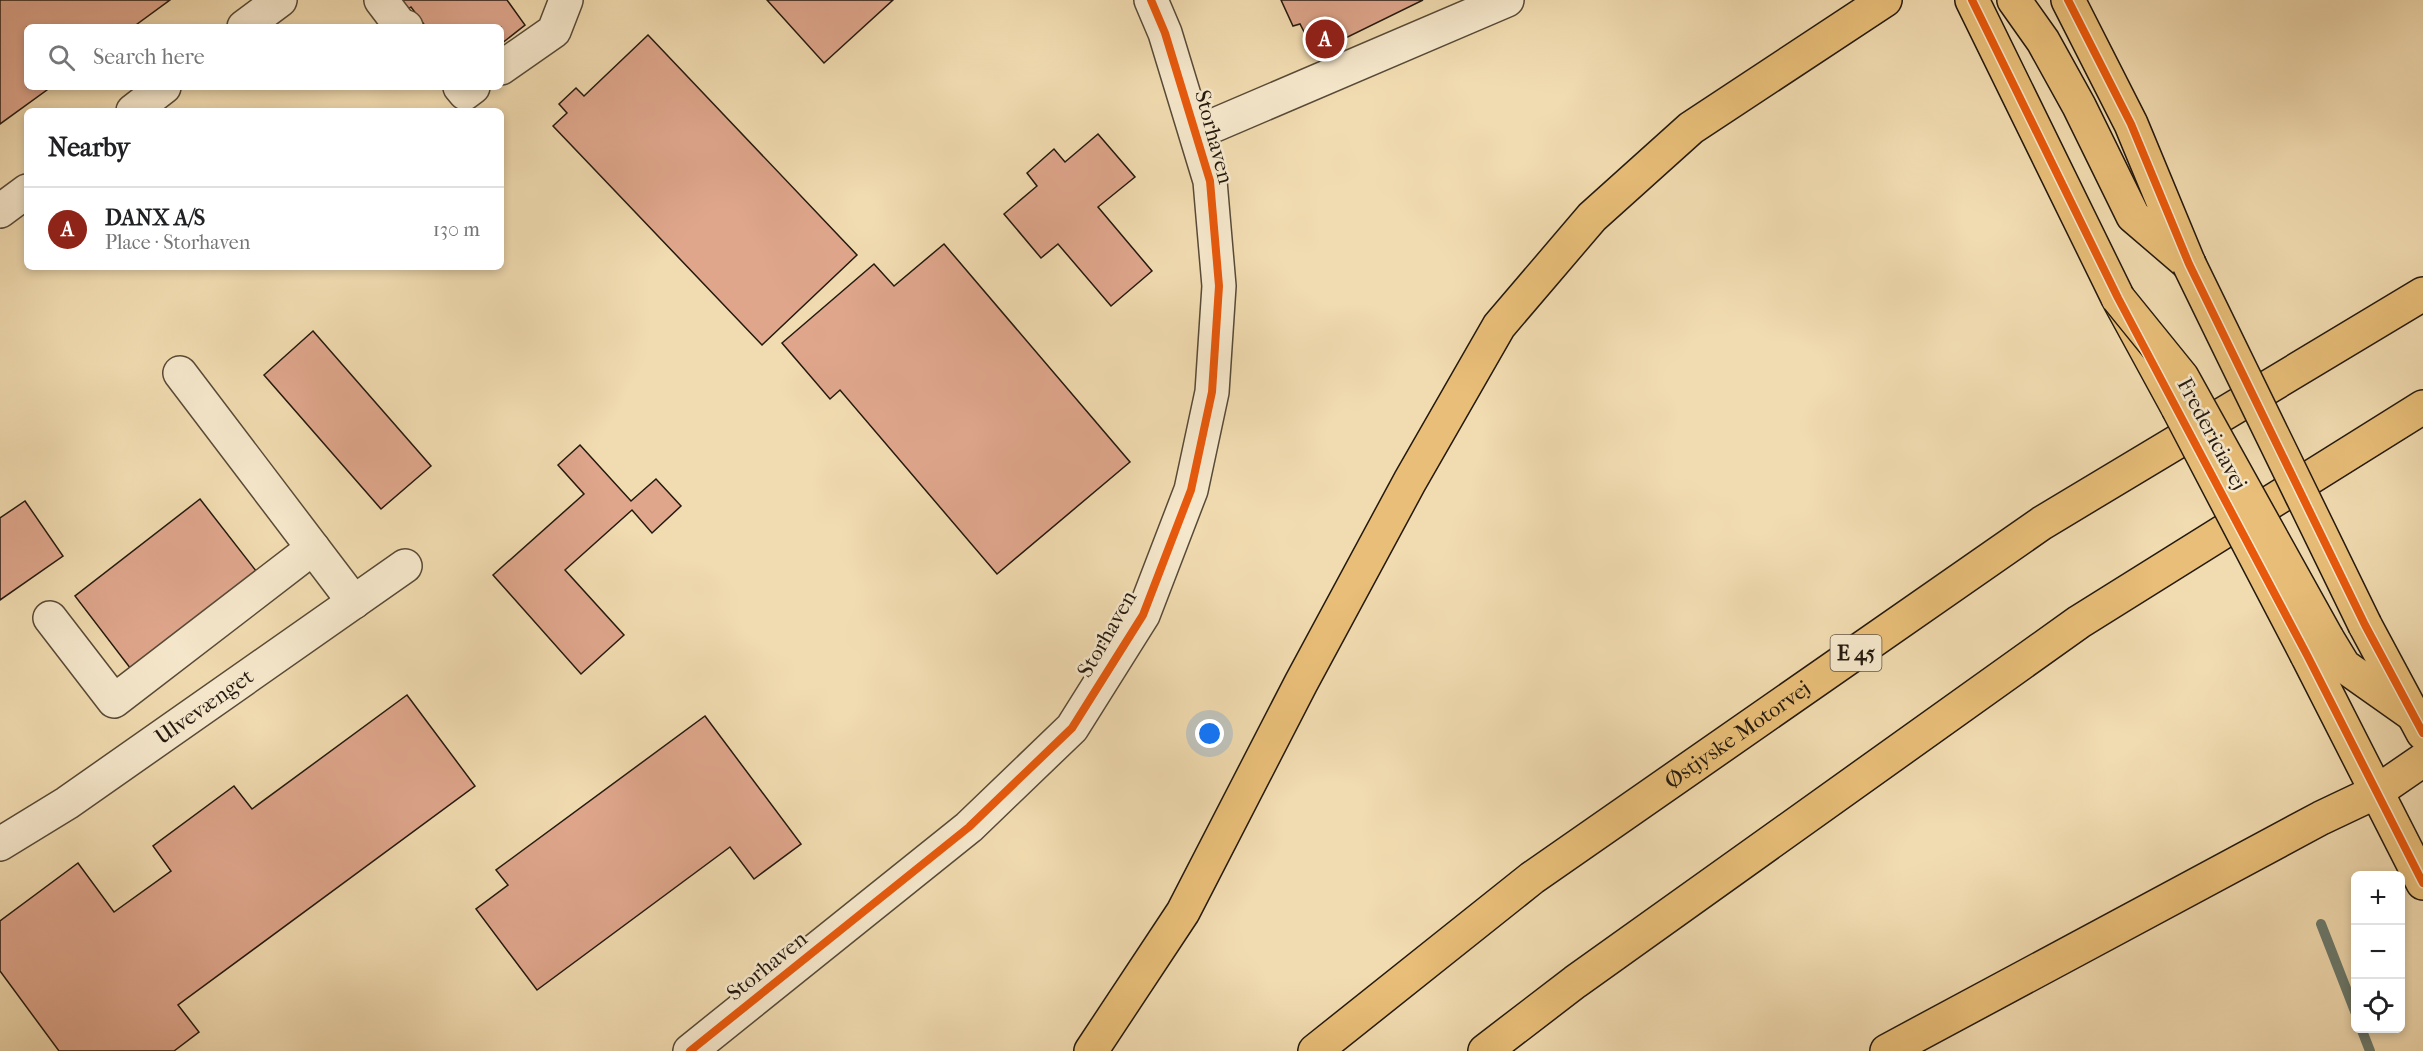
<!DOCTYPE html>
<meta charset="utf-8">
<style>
body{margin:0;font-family:"IM FELL French Canon",serif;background:#f2f2f2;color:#202124}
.controls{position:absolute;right:18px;bottom:18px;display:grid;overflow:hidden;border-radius:9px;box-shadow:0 3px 9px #0003}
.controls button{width:54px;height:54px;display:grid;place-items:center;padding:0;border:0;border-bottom:2px solid #e0e0e0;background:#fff;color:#202124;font:30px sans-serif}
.you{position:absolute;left:1210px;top:734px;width:21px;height:21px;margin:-15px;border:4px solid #fff;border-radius:50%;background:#1a73e8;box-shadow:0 0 0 9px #1a73e833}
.badge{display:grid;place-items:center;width:39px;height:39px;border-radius:50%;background:#8f2418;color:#fff;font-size:20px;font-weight:700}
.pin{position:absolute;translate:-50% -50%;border:3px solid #fff;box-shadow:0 2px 6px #0006}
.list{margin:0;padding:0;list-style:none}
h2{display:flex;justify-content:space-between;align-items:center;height:78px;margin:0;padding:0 24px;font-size:26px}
h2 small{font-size:20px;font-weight:400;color:#757577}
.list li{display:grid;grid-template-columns:39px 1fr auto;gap:18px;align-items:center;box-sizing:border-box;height:84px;padding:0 24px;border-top:2px solid #e0e0e0}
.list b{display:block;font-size:22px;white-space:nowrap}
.list p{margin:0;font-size:20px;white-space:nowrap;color:#757577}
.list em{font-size:20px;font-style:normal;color:#757577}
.icon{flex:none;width:33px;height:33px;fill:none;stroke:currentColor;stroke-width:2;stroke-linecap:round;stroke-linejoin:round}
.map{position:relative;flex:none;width:2423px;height:1051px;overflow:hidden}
.search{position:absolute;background:#fff;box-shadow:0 3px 9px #0003;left:24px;top:24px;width:480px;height:66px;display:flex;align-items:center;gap:15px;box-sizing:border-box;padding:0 21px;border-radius:9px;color:#757577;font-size:22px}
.panel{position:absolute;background:#fff;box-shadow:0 3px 9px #0003;left:24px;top:108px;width:480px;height:162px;border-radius:9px}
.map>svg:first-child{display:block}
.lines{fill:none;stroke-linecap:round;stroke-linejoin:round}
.stream{stroke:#6b7a6d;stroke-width:10}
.building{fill:#dfa68c;stroke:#24190f;stroke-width:1.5}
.minor-casing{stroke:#574a37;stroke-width:36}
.major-casing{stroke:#24190f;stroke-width:36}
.highway-casing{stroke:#24190f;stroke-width:36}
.minor{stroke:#f6e8cc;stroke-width:33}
.major{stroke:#e8be78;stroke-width:33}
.highway{stroke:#e8be78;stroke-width:33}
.major-bridge-casing{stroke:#24190f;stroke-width:36;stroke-linecap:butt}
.highway-bridge-casing{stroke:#24190f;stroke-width:36;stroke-linecap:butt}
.major-bridge{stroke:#e8be78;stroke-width:33}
.highway-bridge{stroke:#e8be78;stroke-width:33}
.cycleway-casing{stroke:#f6e8cc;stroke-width:11}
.cycleway{stroke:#e8590c;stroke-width:8}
.labels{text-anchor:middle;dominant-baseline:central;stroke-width:5;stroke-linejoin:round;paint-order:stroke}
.shield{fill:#f6e8cc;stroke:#635748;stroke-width:1.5}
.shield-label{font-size:21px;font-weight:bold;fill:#24190f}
.street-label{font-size:22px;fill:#24190f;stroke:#f6e8cc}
</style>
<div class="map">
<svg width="2423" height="1051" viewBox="0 0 2423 1051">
<rect width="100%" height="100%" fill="#f1dbb0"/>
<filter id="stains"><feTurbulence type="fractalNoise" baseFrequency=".00333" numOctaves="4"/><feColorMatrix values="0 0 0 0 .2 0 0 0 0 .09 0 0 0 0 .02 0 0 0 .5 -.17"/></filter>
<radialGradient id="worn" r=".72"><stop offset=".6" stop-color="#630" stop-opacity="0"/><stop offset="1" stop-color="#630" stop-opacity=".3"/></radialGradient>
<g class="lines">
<!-- stream -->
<path class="stream" d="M 2321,924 L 2356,1014
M 2361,1028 L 2370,1051"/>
</g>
<!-- building -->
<path class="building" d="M 0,0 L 170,0 L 133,27 L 27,27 L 27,87 L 51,87 L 0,124 Z
M 387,0 L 507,0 L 525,25 L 501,44 L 501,27 L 426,27 L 411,7 L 398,16 Z
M 767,0 L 893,0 L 824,63 Z
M 1281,0 L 1423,0 L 1315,53 L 1300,24 L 1293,26 Z
M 648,35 L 857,255 L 762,345 L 553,126 L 567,113 L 559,104 L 576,88 L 584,96 Z
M 1098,134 L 1135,177 L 1098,207 L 1152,271 L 1111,306 L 1058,244 L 1041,258 L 1004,214 L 1037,186 L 1027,173 L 1054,149 L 1065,162 Z
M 944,244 L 1130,462 L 997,574 L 840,390 L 830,399 L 782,343 L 874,264 L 894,286 Z
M 313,331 L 431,466 L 381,509 L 264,375 Z
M 580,445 L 631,501 L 656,479 L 681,506 L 652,533 L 632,510 L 565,570 L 624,635 L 581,674 L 493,575 L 584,494 L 558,465 Z
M 200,499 L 260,576 L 134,673 L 75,596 Z
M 25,501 L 63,556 L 0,600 L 0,518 Z
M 407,695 L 475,786 L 178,1005 L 199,1032 L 174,1051 L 59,1051 L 0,971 L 0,921 L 78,863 L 114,912 L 171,871 L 153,846 L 234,786 L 252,809 Z
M 705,716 L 801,844 L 754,879 L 730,847 L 537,990 L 476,909 L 508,885 L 496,870 Z"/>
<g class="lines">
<defs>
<g id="minor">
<path d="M 381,0 L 400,25 L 406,27"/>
<path d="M 244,27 L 280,0"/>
<path d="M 501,68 L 554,31 L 566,0"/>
<path d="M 460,87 L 465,93 L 473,87"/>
<path d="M 133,111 L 164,87"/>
<path d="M 1196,133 L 1507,0"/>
<path d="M 0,211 L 27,191"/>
<path d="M 180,373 L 354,602"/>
<path d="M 50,618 L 114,701 L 313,548"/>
<path id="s1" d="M 0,844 L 67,803 L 405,566"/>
<path d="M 690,1051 L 969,827 L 1072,728 L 1143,615 L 1191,490 L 1212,392 L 1219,286 L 1210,181 L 1165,33 L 1151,0"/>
</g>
<path id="major" d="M 1972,0 L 2118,298 L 2178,408
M 2068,0 L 2131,124 L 2189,264
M 2365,625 L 2423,733
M 2307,655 L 2423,883
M 2378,791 L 2423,760"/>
<g id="highway">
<path d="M 2014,0 L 2043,41 L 2079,106 L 2133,216 L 2189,264"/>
<path d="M 2327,638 L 2344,666 L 2412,714 L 2423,716"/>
<path d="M 1091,1051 L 1183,912 L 1301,683 L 1410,481 L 1499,326 L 1592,217 L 1691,128 L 1885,0"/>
<path id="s2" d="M 1315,1051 L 1532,878 L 2042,523 L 2423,294"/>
<path d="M 1485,1051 L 1575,982 L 2079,622 L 2423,407"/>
<path d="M 1887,1051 L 2321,818 L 2378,791"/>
</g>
</defs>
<!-- minor casing -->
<use href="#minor" class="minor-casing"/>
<!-- major casing -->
<use href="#major" class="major-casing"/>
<!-- highway casing -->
<use href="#highway" class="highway-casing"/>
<!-- minor -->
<use href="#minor" class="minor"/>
<!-- major -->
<use href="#major" class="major"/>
<!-- highway -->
<use href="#highway" class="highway"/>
<defs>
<path id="major-bridge" d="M 2189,264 L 2365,625
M 2178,408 L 2307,655"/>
<path id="highway-bridge" d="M 2118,298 L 2182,377 L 2327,638"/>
</defs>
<!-- major-bridge casing -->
<use href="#major-bridge" class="major-bridge-casing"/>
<!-- highway-bridge casing -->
<use href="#highway-bridge" class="highway-bridge-casing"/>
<!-- major-bridge -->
<use href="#major-bridge" class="major-bridge"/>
<!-- highway-bridge -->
<use href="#highway-bridge" class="highway-bridge"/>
<defs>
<path id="cycleway" d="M 1972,0 L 2118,298 L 2307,655 L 2423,883
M 2068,0 L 2131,124 L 2189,264 L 2365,625 L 2423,733
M 690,1051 L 969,827 L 1072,728 L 1143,615 L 1191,490 L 1212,392 L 1219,286 L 1210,181 L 1165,33 L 1151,0"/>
</defs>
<!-- cycleway casing -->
<use href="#cycleway" class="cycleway-casing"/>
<!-- cycleway -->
<use href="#cycleway" class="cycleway"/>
</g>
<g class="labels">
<!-- shield labels -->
<rect class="shield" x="1830.5" y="635" width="51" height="36" rx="4.5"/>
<g class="shield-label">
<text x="1856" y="653">E 45</text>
</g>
<!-- street labels -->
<g class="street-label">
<text transform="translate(1214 137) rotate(75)">Storhaven</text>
<text transform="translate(2212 434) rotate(62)">Fredericiavej</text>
<text transform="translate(1107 634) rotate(-60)">Storhaven</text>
<text stroke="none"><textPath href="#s1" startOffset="246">Ulvevænget</textPath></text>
<text stroke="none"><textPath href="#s2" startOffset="528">Østjyske Motorvej</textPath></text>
<text transform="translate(767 966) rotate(-39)">Storhaven</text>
</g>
</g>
<rect width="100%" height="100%" filter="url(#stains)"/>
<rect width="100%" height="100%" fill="url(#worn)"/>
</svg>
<div class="controls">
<button>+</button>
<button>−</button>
<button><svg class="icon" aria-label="locate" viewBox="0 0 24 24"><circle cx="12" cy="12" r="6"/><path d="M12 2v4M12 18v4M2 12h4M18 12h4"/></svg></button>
</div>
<div class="you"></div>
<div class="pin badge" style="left:1325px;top:39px">A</div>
<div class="search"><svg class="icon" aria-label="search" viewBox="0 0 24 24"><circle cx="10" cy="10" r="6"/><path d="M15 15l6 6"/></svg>Search here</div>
<section class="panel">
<h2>Nearby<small></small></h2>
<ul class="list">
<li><span class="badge">A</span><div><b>DANX A/S</b><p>Place · Storhaven</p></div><em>130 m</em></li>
</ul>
</section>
</div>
